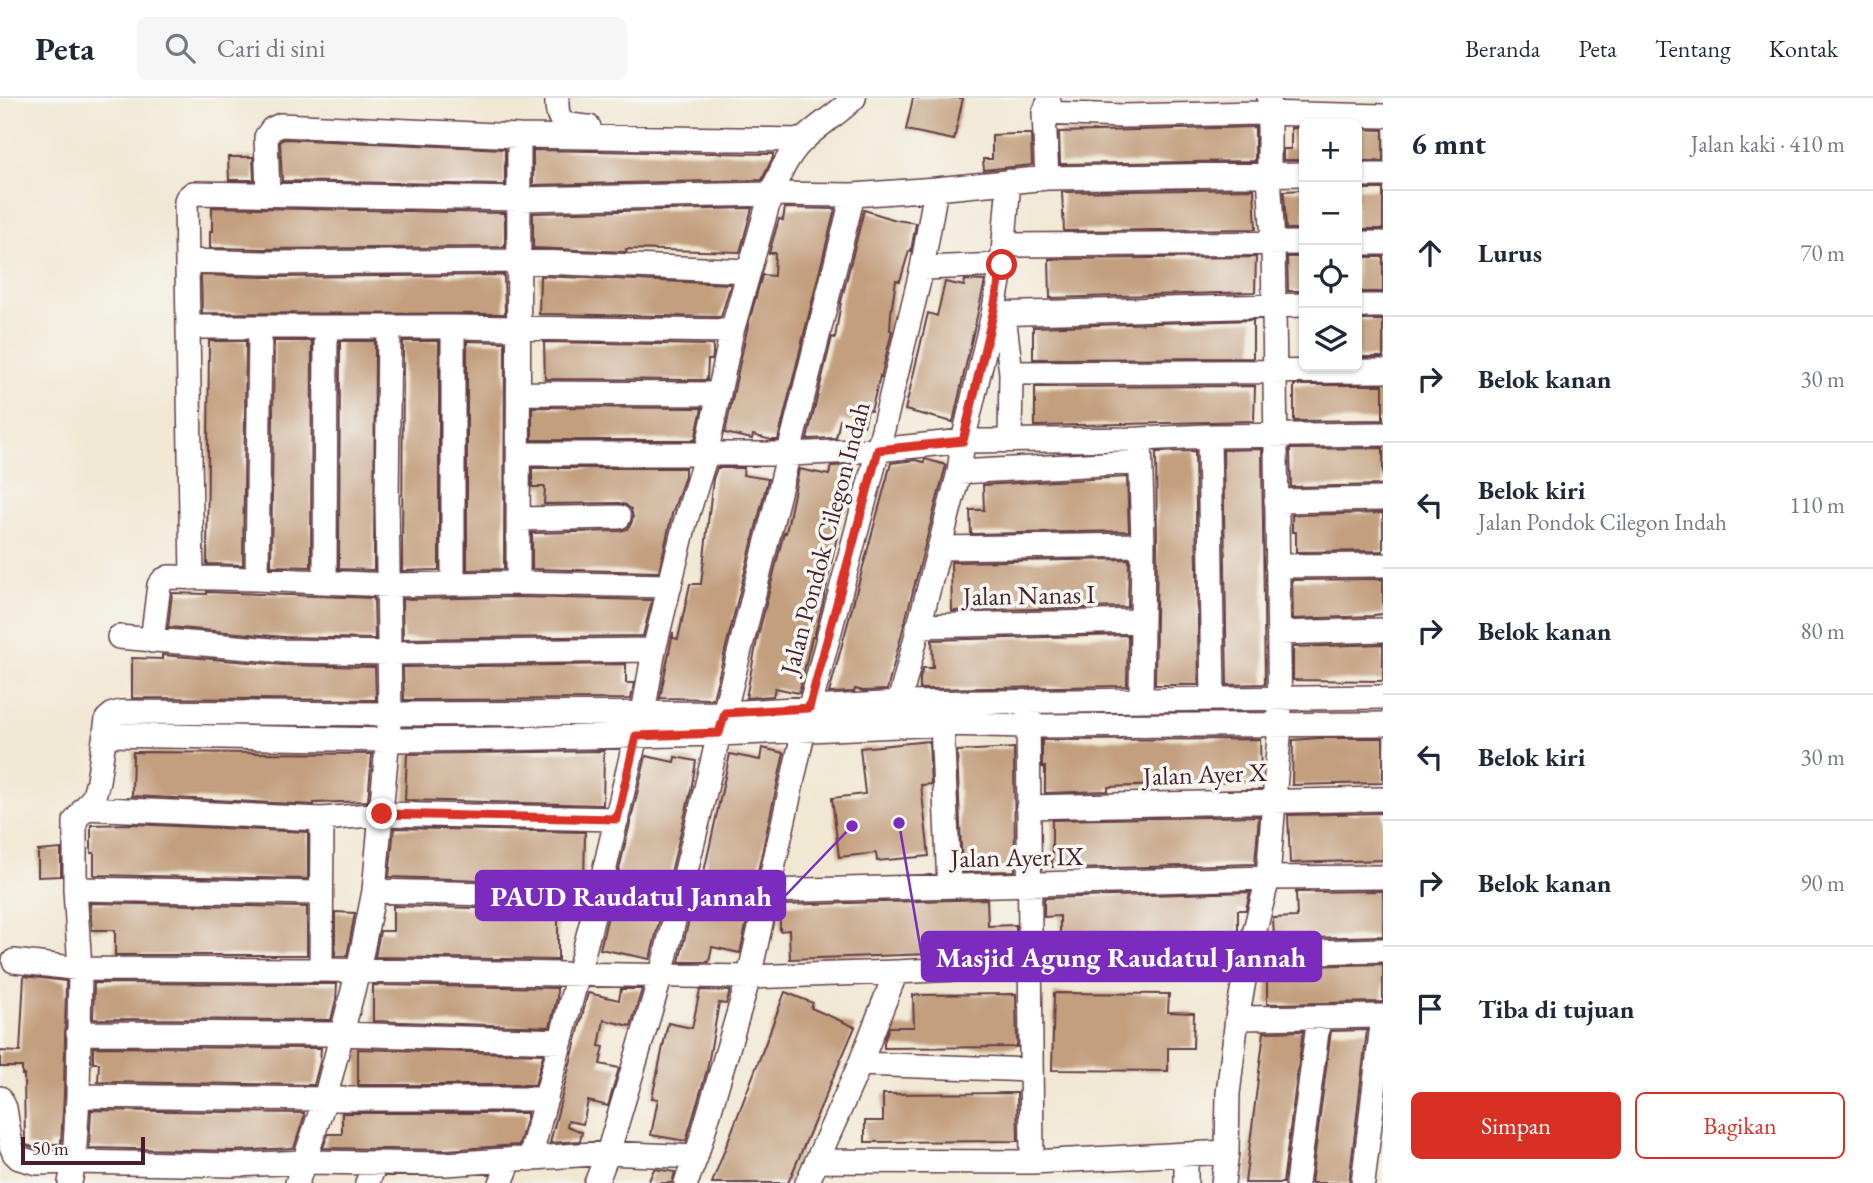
<!DOCTYPE html>
<html lang="id">
<meta charset="utf-8">
<style>
body{margin:0;font-family:"EB Garamond",serif;background:#f6f6f7;color:#1f2937}
.controls{position:absolute;right:21px;top:21px;display:grid;overflow:hidden;border-radius:10px;box-shadow:0 2px 5px #0004}
.controls button{width:63px;height:63px;display:grid;place-items:center;padding:0;border:0;border-bottom:2px solid #e0e1e3;background:#fff;color:#1f2937;font:35px sans-serif}
.scale{position:absolute;left:21px;bottom:18px;width:124px;box-sizing:border-box;padding-left:7px;border:4px solid #4a1f2b;border-top:0;font-size:19px;line-height:24px;white-space:nowrap;color:#4a1f2b;-webkit-text-stroke:5px #f6f6f2;paint-order:stroke}
.stop{position:absolute;width:21px;height:21px;margin:-16px;border:5px solid #d93025;border-radius:50%;background:#fff}
.stop.end{background:#d93025;border-color:#fff;box-shadow:0 2px 7px #0008}
.list{margin:0;padding:0;list-style:none}
h2{display:flex;justify-content:space-between;align-items:center;height:91px;margin:0;padding:0 28px;font-size:30px}
h2 small{font-size:23px;font-weight:400;color:#747a83}
.list li{display:grid;grid-template-columns:46px 1fr auto;gap:21px;align-items:center;box-sizing:border-box;height:126px;padding:0 28px;border-top:2px solid #e0e1e3}
.list b{display:block;font-size:26px;white-space:nowrap}
.list p{margin:0;font-size:23px;white-space:nowrap;color:#747a83}
.list em{font-size:23px;font-style:normal;color:#747a83}
.actions{display:flex;gap:14px;padding:21px 28px}
.actions a{flex:1;padding:16px 0;border:2px solid #d93025;border-radius:10px;text-align:center;font-size:24px;color:#d93025}
.actions .main{background:#d93025;color:#fff}
.icon{flex:none;width:38px;height:38px;fill:none;stroke:currentColor;stroke-width:2;stroke-linecap:round;stroke-linejoin:round}
.map{position:relative;flex:none;width:1383px;height:1085px;overflow:hidden}
header{display:flex;align-items:center;gap:42px;box-sizing:border-box;height:98px;padding:0 35px;background:#fff;border-bottom:2px solid #e0e1e3}
header strong{font-size:33px}
nav{display:flex;gap:38px;margin-inline-start:auto;font-size:24px}
.search{width:490px;height:63px;background:#f6f6f7;display:flex;align-items:center;gap:18px;box-sizing:border-box;padding:0 24px;border-radius:10px;color:#747a83;font-size:26px}
main{display:flex}
aside{flex:1;background:#fff}
.map>svg:first-child{display:block}
.building{fill:#c39f7e}
.lines{fill:none;stroke-linecap:round;stroke-linejoin:round}
.minor-casing{stroke:#633d44;stroke-width:26}
.minor{stroke:#fff;stroke-width:23}
.route{stroke:#d93025;stroke-width:9}
.labels{text-anchor:middle;dominant-baseline:central;stroke-width:7;stroke-linejoin:round;paint-order:stroke}
.street-label{font-size:26px;fill:#4a1f2b;stroke:#f6f6f2}
.leader{fill:none;stroke:#7b2cbf;stroke-width:2.5}
.callout-dot{fill:#7b2cbf;stroke:#f6f6f2;stroke-width:2.5}
.callout{fill:#7b2cbf;stroke:#7b2cbf;stroke-width:2.5}
.callout-label{font-size:28px;text-anchor:middle;font-weight:bold;fill:#fff}
</style>
<header>
<strong>Peta</strong>
<div class="search"><svg class="icon" aria-label="search" viewBox="0 0 24 24"><circle cx="10" cy="10" r="6"/><path d="M15 15l6 6"/></svg>Cari di sini</div>
<nav><a>Beranda</a><a>Peta</a><a>Tentang</a><a>Kontak</a></nav>
</header>
<main>
<div class="map">
<svg width="1383" height="1085" viewBox="0 0 1383 1085">
<rect width="100%" height="100%" fill="#f6f6f2"/>
<filter id="ink" filterUnits="userSpaceOnUse"><feTurbulence type="fractalNoise" baseFrequency=".0143" numOctaves="2"/><feDisplacementMap in="SourceGraphic" scale="14" xChannelSelector="R" yChannelSelector="G"/><feConvolveMatrix kernelMatrix="1 2 1 2 8 2 1 2 1" color-interpolation-filters="sRGB"/></filter>
<filter id="wash" filterUnits="userSpaceOnUse"><feTurbulence type="fractalNoise" baseFrequency=".00686" numOctaves="4" result="noise"/><feDisplacementMap in="SourceGraphic" scale="28" xChannelSelector="R" yChannelSelector="G"/><feGaussianBlur stdDeviation="1.57" result="paint"/><feColorMatrix in="noise" values="0 0 0 0 0 0 0 0 0 0 0 0 0 0 0 0 0 1.4 0 .05"/><feComposite in="paint" operator="in"/></filter>
<g filter="url(#wash)">
<rect width="100%" height="100%" fill="#f1e8d3"/>
<g id="blocks">
<!-- building -->
<path class="building" d="M 913,0 L 963,0 L 954,42 L 906,32 Z
M 1255,29 L 1255,63 L 1060,66 L 1059,34 Z
M 1291,30 L 1304,30 L 1304,62 L 1283,62 L 1283,51 L 1291,51 Z
M 1357,31 L 1383,32 L 1383,63 L 1357,63 Z
M 1016,36 L 1031,36 L 1032,67 L 984,72 L 983,61 L 992,61 L 992,37 Z
M 284,41 L 505,51 L 505,87 L 282,83 L 280,43 Z
M 533,52 L 773,56 L 773,59 L 762,82 L 533,87 Z
M 228,59 L 253,59 L 254,82 L 229,82 Z
M 1254,91 L 1256,131 L 1064,133 L 1062,94 Z
M 1357,91 L 1383,91 L 1383,131 L 1357,131 Z
M 1304,92 L 1304,131 L 1286,131 L 1284,93 Z
M 212,109 L 505,115 L 505,149 L 265,151 L 210,150 L 210,133 L 212,133 Z
M 752,110 L 740,154 L 626,151 L 626,154 L 533,150 L 533,115 Z
M 785,110 L 835,111 L 778,342 L 771,342 L 753,337 L 752,341 L 725,335 L 748,227 L 762,177 L 774,178 L 775,155 L 769,155 L 779,121 L 783,122 Z
M 864,112 L 896,122 L 916,125 L 911,153 L 909,153 L 900,183 L 896,182 L 891,215 L 890,232 L 892,233 L 881,279 L 880,278 L 871,313 L 868,312 L 864,328 L 840,322 L 836,340 L 807,341 L 832,239 L 835,240 L 841,204 Z
M 1256,159 L 1255,194 L 1050,200 L 1049,161 Z
M 1287,159 L 1304,159 L 1304,193 L 1288,193 Z
M 1357,159 L 1383,159 L 1383,194 L 1357,194 Z
M 201,177 L 265,179 L 504,177 L 505,216 L 202,215 Z
M 540,178 L 731,186 L 721,219 L 539,216 Z
M 965,182 L 985,183 L 953,324 L 905,312 L 928,215 L 937,218 L 945,184 L 964,188 Z
M 1253,222 L 1253,260 L 1033,261 L 1033,229 Z
M 1357,222 L 1383,222 L 1383,259 L 1357,259 Z
M 209,243 L 246,243 L 243,467 L 207,466 Z
M 274,243 L 312,243 L 311,469 L 271,468 Z
M 340,243 L 375,243 L 374,472 L 339,471 Z
M 403,243 L 439,243 L 439,472 L 402,473 Z
M 467,243 L 505,244 L 504,471 L 467,472 Z
M 544,244 L 713,247 L 713,257 L 712,262 L 708,262 L 707,282 L 545,281 Z
M 1294,287 L 1383,287 L 1383,322 L 1294,323 Z
M 1255,288 L 1254,323 L 1035,328 L 1035,289 Z
M 532,309 L 702,310 L 695,342 L 532,342 Z
M 1383,350 L 1383,387 L 1291,389 L 1290,351 Z
M 1262,351 L 1265,586 L 1227,587 L 1223,352 Z
M 1195,353 L 1199,587 L 1155,587 L 1157,447 L 1156,354 Z
M 925,361 L 946,367 L 945,371 L 887,592 L 863,593 L 855,591 L 854,594 L 829,595 L 891,365 L 915,362 L 924,364 Z
M 855,367 L 845,414 L 843,413 L 836,443 L 823,504 L 814,539 L 812,539 L 799,595 L 775,590 L 773,598 L 746,600 L 757,542 L 784,434 L 786,435 L 799,371 L 829,377 L 831,368 Z
M 532,370 L 685,370 L 685,378 L 672,416 L 659,474 L 532,471 L 532,435 L 619,433 L 627,431 L 631,426 L 633,419 L 631,411 L 626,407 L 619,405 L 544,406 L 545,389 L 532,389 Z
M 717,370 L 744,370 L 743,377 L 768,381 L 713,601 L 660,600 L 673,534 L 673,540 L 678,541 L 690,486 L 701,486 L 713,381 Z
M 1127,379 L 1129,433 L 971,436 L 970,412 L 984,412 L 983,387 Z
M 1383,415 L 1383,453 L 1296,454 L 1296,434 L 1292,434 L 1292,417 Z
M 1129,461 L 1128,509 L 952,513 L 951,464 Z
M 1383,481 L 1383,516 L 1374,517 L 1373,518 L 1293,521 L 1292,482 Z
M 207,494 L 374,500 L 375,541 L 285,539 L 168,529 L 172,495 L 207,496 Z
M 518,499 L 652,502 L 643,538 L 403,541 L 402,501 Z
M 1128,537 L 1127,588 L 920,591 L 920,580 L 923,570 L 933,570 L 932,542 Z
M 1383,546 L 1383,583 L 1293,582 L 1293,549 Z
M 162,557 L 284,567 L 375,569 L 376,602 L 132,600 L 132,560 L 162,561 Z
M 626,566 L 626,585 L 634,585 L 631,601 L 404,602 L 403,569 Z
M 1319,640 L 1383,640 L 1383,685 L 1292,687 L 1293,642 Z
M 1260,641 L 1261,683 L 1108,689 L 1108,693 L 1045,695 L 1045,669 L 1042,669 L 1042,642 Z
M 929,643 L 931,686 L 921,687 L 929,758 L 877,763 L 876,755 L 839,759 L 832,700 L 865,696 L 860,650 Z
M 762,650 L 784,655 L 740,855 L 712,849 L 709,864 L 679,864 L 692,809 L 696,810 L 730,656 L 760,662 Z
M 1014,650 L 1015,773 L 962,774 L 957,653 Z
M 604,653 L 603,707 L 405,702 L 407,656 Z
M 133,654 L 372,656 L 368,703 L 314,705 L 314,707 L 132,698 Z
M 646,658 L 674,664 L 675,659 L 696,663 L 691,692 L 650,861 L 600,851 Z
M 1383,715 L 1383,762 L 1290,765 L 1288,717 Z
M 1259,718 L 1255,766 L 1076,771 L 1076,768 L 1052,769 L 1052,722 Z
M 132,726 L 308,734 L 308,781 L 94,777 L 94,755 L 91,755 L 91,727 Z
M 394,730 L 585,734 L 584,785 L 389,779 Z
M 61,751 L 61,778 L 38,779 L 38,753 Z
M 1383,793 L 1383,838 L 1274,841 L 1273,820 L 1297,819 L 1296,794 Z
M 1250,794 L 1246,812 L 1238,812 L 1238,841 L 1143,845 L 1143,847 L 1097,850 L 1096,847 L 1060,848 L 1060,818 L 1044,819 L 1044,800 Z
M 987,801 L 988,828 L 1016,827 L 1016,853 L 790,861 L 789,832 L 780,833 L 780,807 Z
M 90,805 L 307,809 L 307,857 L 115,857 L 115,832 L 92,832 Z
M 393,808 L 558,812 L 558,862 L 375,859 L 380,833 L 393,833 Z
M 335,814 L 355,815 L 347,858 L 335,858 Z
M 1383,866 L 1383,904 L 1267,906 L 1267,869 Z
M 24,878 L 66,883 L 64,997 L 61,1046 L 49,1046 L 48,1051 L 39,1051 L 26,1047 L 25,1044 L 24,977 L 22,977 L 22,969 L 0,969 L 0,953 L 20,954 Z
M 94,885 L 337,886 L 336,901 L 331,922 L 93,921 Z
M 373,887 L 557,890 L 557,900 L 550,929 L 373,923 Z
M 621,891 L 642,891 L 631,928 L 604,922 L 599,948 L 604,949 L 600,966 L 619,970 L 608,1008 L 588,1003 L 583,1026 L 568,1023 L 567,1028 L 582,1034 L 580,1043 L 550,1045 L 588,895 L 619,902 Z
M 700,892 L 730,893 L 726,906 L 719,905 L 707,972 L 686,1043 L 651,1037 L 658,1001 L 652,1000 L 668,925 L 692,930 Z
M 785,894 L 813,905 L 811,910 L 855,929 L 788,1085 L 712,1085 Z
M 1054,895 L 1169,896 L 1168,914 L 1194,915 L 1193,950 L 1168,950 L 1168,973 L 1052,972 Z
M 1016,896 L 1017,949 L 884,950 L 884,944 L 889,929 L 914,929 L 913,897 Z
M 1367,932 L 1349,1085 L 1311,1085 L 1331,933 Z
M 1303,933 L 1283,1085 L 1245,1085 L 1264,934 Z
M 93,949 L 321,950 L 320,964 L 314,987 L 98,984 L 99,965 L 93,965 Z
M 358,951 L 543,956 L 543,957 L 535,987 L 358,987 Z
M 1017,995 L 1018,1043 L 865,1044 L 865,1023 L 883,1023 L 883,996 Z
M 91,1012 L 304,1015 L 304,1019 L 294,1050 L 233,1053 L 89,1050 Z
M 342,1015 L 527,1015 L 527,1018 L 519,1047 L 446,1052 L 323,1050 L 328,1036 L 342,1036 Z
M 654,1071 L 675,1074 L 672,1085 L 648,1085 Z"/>
</g>
</g>
<g filter="url(#ink)">
<use href="#blocks" fill-opacity="0" stroke="#633d44" stroke-width="2"/>
<g class="lines">
<defs>
<path id="minor" d="M 557,0 C 556,27 565,27 589,29
M 1044,15 L 1123,18 L 1259,15 L 1383,18
M 1357,77 L 1383,77
M 1047,80 L 1044,15 L 1049,3
M 268,96 L 266,39 L 272,31 L 281,27 L 519,38 L 803,42
M 1357,145 L 1383,145
M 1004,147 L 1304,145
M 187,163 L 265,165 L 518,163 L 749,173
M 922,170 L 1002,167
M 1357,208 L 1383,208
M 993,216 L 1304,207
M 1004,217 L 1011,275 L 1010,342
M 189,229 L 453,229 L 732,233
M 1011,275 L 1383,273
M 519,295 L 719,296
M 1209,338 L 1213,601
M 1140,341 L 1143,447 L 1141,602
M 519,356 L 789,356 L 878,352 L 963,343 L 1140,341 L 1209,338 L 1383,336
M 959,374 L 1139,364
M 1276,403 L 1383,401
M 518,421 L 619,419
M 939,450 L 1143,447
M 1277,468 L 1383,467
M 192,480 L 186,104 L 187,100 L 193,95 L 520,101 L 771,96 L 853,97 L 936,91 L 1047,80 L 1304,76
M 257,481 L 260,229
M 325,484 L 326,229
M 518,485 L 519,38
M 453,486 L 453,229
M 918,528 L 1142,523
M 1279,535 L 1383,532
M 119,539 L 284,553 L 389,555 L 654,552
M 152,543 L 159,487 L 163,482 L 169,479 L 257,481 L 388,487 L 518,485 L 670,488
M 1028,613 L 1032,1064
M 898,617 L 899,605 L 959,374 L 963,343 L 993,216 L 1002,167 L 1009,83
M 942,626 L 949,788
M 105,637 L 388,642 L 500,641 L 719,636 L 942,626 L 1028,628 L 1383,626
M 1028,709 L 1383,701
M 84,710 L 322,721 L 382,716 L 617,721
M 75,791 L 321,795
M 374,793 L 598,799
M 768,793 L 1268,780 L 1383,779
M 14,863 L 80,871 L 321,872 L 749,879 L 896,874 L 1249,856 L 1383,852
M 321,872 L 322,721
M 1237,920 L 1383,918
M 78,935 L 341,936 L 561,943
M 860,966 L 1031,972
M 78,998 L 325,1001 L 546,1001
M 0,1000 L 5,1010 L 11,1048 L 14,1055 L 19,1060 L 37,1065 L 74,1064 L 233,1067 L 305,1064 L 446,1066 L 608,1055 L 696,1059
M 1186,1057 L 1186,1085
M 530,1061 L 598,799 L 636,638 L 643,615 L 654,552 L 685,425 L 706,357 L 732,233 L 771,96 C 779,77 787,58 802,43 C 818,27 838,16 854,0
M 817,1063 L 1032,1064 L 1227,1054
M 70,1085 L 74,1064 L 78,998 L 80,871 L 75,791 L 75,723 L 94,698 L 98,683 L 107,621 L 113,616 L 121,614 L 390,616 L 725,615 L 899,605 L 1383,599
M 297,1085 L 325,1001 L 358,873 L 374,793 L 390,616 L 387,402 L 389,229
M 367,1085 L 376,1065
M 501,1085 L 510,1063
M 596,1085 L 608,1055 L 661,877 L 719,636 L 853,97
M 686,1085 L 696,1059 L 749,879 L 804,631 L 878,352 L 922,170 L 936,91
M 807,1085 L 860,966 L 896,874
M 1223,1085 L 1227,1054 L 1228,996 L 1237,920 L 1249,856 L 1268,780 L 1280,626 L 1273,145 L 1269,76 L 1269,0
M 1297,1085 L 1319,919
M 1363,1085 L 1383,918"/>
</defs>
<!-- minor casing -->
<use href="#minor" class="minor-casing"/>
<!-- minor -->
<use href="#minor" class="minor"/>
</g>
</g>
<g class="lines" filter="url(#ink)">
<!-- route -->
<path class="route" d="M 382,716 L 617,721 L 636,638 L 719,635 L 725,615 L 809,610 L 878,352 L 963,343 L 993,216 L 1002,167"/>
</g>
<g class="labels">
<!-- street labels -->
<g class="street-label">
<text transform="translate(825 440) rotate(-75)">Jalan Pondok Cilegon Indah</text>
<text transform="translate(1029 497) rotate(-1)">Jalan Nanas I</text>
<text transform="translate(1205 676) rotate(-2)">Jalan Ayer X</text>
<text transform="translate(1017 759) rotate(-1)">Jalan Ayer IX</text>
</g>
</g>
<!-- callouts -->
<path class="leader" d="M852 728L785 798M899 725L922 859"/>
<g class="callout-dot">
<circle cx="852" cy="728" r="7"/>
<circle cx="899" cy="725" r="7"/>
</g>
<g class="callout">
<rect x="476" y="773" width="309" height="49" rx="7"/>
<rect x="922" y="834" width="399" height="49" rx="7"/>
</g>
<g class="callout-label">
<text x="631" y="808">PAUD Raudatul Jannah</text>
<text x="1121" y="869">Masjid Agung Raudatul Jannah</text>
</g>
</svg>
<div class="controls">
<button>+</button>
<button>−</button>
<button><svg class="icon" aria-label="locate" viewBox="0 0 24 24"><circle cx="12" cy="12" r="6"/><path d="M12 2v4M12 18v4M2 12h4M18 12h4"/></svg></button>
<button><svg class="icon" aria-label="layers" viewBox="0 0 24 24"><path d="M12 4l9 5-9 5-9-5zM3 14l9 5 9-5"/></svg></button>
</div>
<div class="scale">50 m</div>
<div class="stop" style="left:1002px;top:167px"></div>
<div class="stop end" style="left:382px;top:716px"></div>
</div>
<aside>
<h2>6 mnt<small>Jalan kaki · 410 m</small></h2>
<ul class="list">
<li><svg class="icon" aria-label="ahead" viewBox="0 0 24 24"><path d="M12 20V5M6 11l6-6 6 6"/></svg><div><b>Lurus</b></div><em>70 m</em></li>
<li><svg class="icon" aria-label="right" viewBox="0 0 24 24"><path d="M7 20v-9h11M14 6l5 5-5 5"/></svg><div><b>Belok kanan</b></div><em>30 m</em></li>
<li><svg class="icon" aria-label="left" viewBox="0 0 24 24"><path d="M17 20v-9H6M10 6l-5 5 5 5"/></svg><div><b>Belok kiri</b><p>Jalan Pondok Cilegon Indah</p></div><em>110 m</em></li>
<li><svg class="icon" aria-label="right" viewBox="0 0 24 24"><path d="M7 20v-9h11M14 6l5 5-5 5"/></svg><div><b>Belok kanan</b></div><em>80 m</em></li>
<li><svg class="icon" aria-label="left" viewBox="0 0 24 24"><path d="M17 20v-9H6M10 6l-5 5 5 5"/></svg><div><b>Belok kiri</b></div><em>30 m</em></li>
<li><svg class="icon" aria-label="right" viewBox="0 0 24 24"><path d="M7 20v-9h11M14 6l5 5-5 5"/></svg><div><b>Belok kanan</b></div><em>90 m</em></li>
<li><svg class="icon" aria-label="arrive" viewBox="0 0 24 24"><path d="M6 21V4h12l-3 4 3 4H6"/></svg><div><b>Tiba di tujuan</b></div></li>
</ul>
<div class="actions"><a class="main">Simpan</a><a>Bagikan</a></div>
</aside>
</main>
